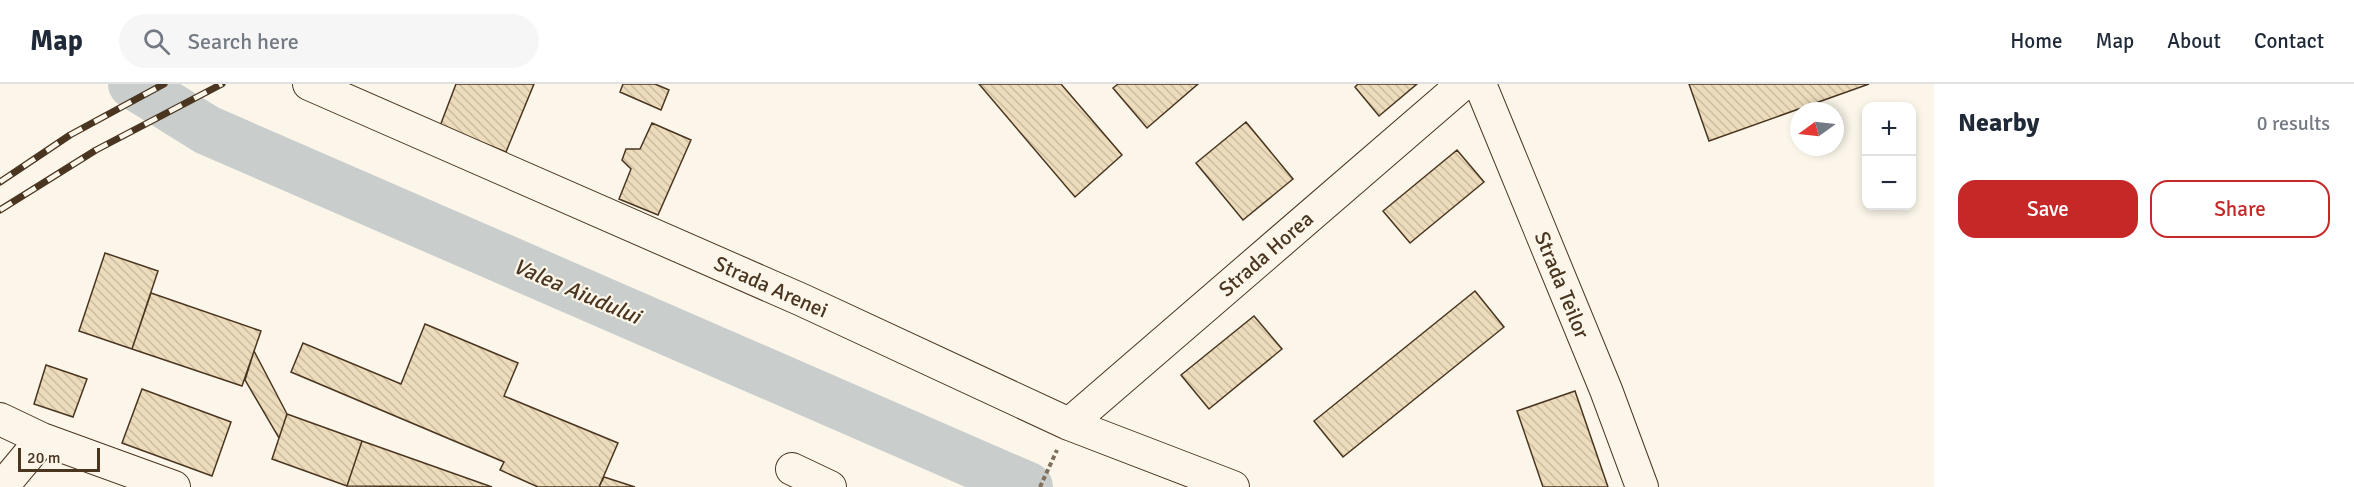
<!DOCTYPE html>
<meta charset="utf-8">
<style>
body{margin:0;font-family:Signika,sans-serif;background:#f6f6f7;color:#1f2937}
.controls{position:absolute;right:18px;top:18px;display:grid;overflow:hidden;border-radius:12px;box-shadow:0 3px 9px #0003}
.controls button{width:54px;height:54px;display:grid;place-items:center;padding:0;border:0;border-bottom:2px solid #e0e1e3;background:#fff;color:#1f2937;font:30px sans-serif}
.compass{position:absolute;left:1790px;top:18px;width:54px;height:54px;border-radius:50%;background:#fff;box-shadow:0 3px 9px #0003;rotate:255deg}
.scale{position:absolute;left:18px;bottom:15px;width:82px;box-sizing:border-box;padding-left:6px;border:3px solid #4a3520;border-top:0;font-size:16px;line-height:21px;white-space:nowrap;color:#4a3520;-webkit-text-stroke:4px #fbf6e9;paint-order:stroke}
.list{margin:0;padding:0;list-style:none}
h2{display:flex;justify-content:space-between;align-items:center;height:78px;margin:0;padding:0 24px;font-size:26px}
h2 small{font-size:20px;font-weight:400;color:#747a83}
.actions{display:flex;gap:12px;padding:18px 24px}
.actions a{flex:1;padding:14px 0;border:2px solid #c62828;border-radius:18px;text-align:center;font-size:21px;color:#c62828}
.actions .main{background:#c62828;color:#fff}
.icon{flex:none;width:33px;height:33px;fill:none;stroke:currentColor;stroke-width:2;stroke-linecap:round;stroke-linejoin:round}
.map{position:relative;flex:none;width:1934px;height:403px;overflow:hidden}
header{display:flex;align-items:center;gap:36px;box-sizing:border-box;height:84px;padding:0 30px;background:#fff;border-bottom:2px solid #e0e1e3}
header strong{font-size:28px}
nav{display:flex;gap:33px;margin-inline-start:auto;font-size:21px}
.search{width:420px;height:54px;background:#f6f6f7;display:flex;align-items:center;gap:15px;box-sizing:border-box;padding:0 21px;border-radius:33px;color:#747a83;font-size:22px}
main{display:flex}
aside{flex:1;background:#fff}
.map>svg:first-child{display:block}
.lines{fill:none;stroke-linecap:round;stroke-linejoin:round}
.river{stroke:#c9cecd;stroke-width:50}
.building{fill:url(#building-back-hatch);stroke:#4a3520;stroke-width:1.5}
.minor-casing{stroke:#4a3520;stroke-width:34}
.path{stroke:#7f6f5c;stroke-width:4;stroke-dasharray:4.5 3;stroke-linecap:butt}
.minor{stroke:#fbf6e9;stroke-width:32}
.rail-casing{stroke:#4a3520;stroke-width:7}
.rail{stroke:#fbf6e9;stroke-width:4.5;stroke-dasharray:14;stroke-linecap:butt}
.labels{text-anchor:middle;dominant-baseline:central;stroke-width:4.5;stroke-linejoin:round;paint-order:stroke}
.street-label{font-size:21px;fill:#4a3520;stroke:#fbf6e9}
.water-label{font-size:22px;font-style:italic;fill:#4a3520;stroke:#fbf6e9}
</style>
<header>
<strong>Map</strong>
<div class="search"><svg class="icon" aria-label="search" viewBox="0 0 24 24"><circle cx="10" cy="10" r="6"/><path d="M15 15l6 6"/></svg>Search here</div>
<nav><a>Home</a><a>Map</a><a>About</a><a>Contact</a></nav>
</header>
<main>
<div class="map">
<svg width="1934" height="403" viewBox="0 0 1934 403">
<defs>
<pattern id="building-back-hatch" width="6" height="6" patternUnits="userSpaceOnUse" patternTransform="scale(1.5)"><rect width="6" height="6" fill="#ecdcbc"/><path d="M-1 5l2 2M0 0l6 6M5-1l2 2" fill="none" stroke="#ccbda1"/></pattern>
</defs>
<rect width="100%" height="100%" fill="#fbf6e9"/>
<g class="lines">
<!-- river -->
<path class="river" d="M 133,0 L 207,46 L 1028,403"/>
</g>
<!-- building -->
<path class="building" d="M 456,0 L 534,0 L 506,68 L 440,42 Z
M 623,0 L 655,0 L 669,6 L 661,26 L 620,8 Z
M 979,0 L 1061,0 L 1122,71 L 1075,113 Z
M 1118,0 L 1198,0 L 1147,44 L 1113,4 Z
M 1358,0 L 1417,0 L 1379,32 L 1355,3 Z
M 1689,0 L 1869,0 L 1709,57 Z
M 1246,38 L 1293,95 L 1243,136 L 1196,79 Z
M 652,39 L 691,56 L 658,131 L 619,115 L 631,85 L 622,76 L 626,65 L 640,65 Z
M 1457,66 L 1484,98 L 1410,159 L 1383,127 Z
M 105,169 L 158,187 L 132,265 L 79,247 Z
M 1475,207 L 1504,243 L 1343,373 L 1314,337 Z
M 151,209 L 261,247 L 242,302 L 132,265 Z
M 1254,232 L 1282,265 L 1209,325 L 1181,291 Z
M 425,240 L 518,279 L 504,312 L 618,359 L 599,403 L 538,403 L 500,386 L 504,378 L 291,288 L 303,259 L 401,300 Z
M 254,267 L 287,330 L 279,354 L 245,296 Z
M 46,281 L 87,295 L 73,333 L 34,320 Z
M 142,305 L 231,338 L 212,392 L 122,359 Z
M 1575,307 L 1608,403 L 1543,403 L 1517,327 Z
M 287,330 L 362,357 L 347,402 L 272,375 Z
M 362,357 L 492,403 L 347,402 Z
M 604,393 L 635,403 L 599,403 Z"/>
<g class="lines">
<defs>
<path id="minor" d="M 309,0 L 802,216 L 1069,340 L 1233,403
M 1480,0 L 1606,306 L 1642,403
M 0,335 L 42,355 L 174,403
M 1069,340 L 1463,0
M 792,385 L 830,403
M 2,403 L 42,355"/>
</defs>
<!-- minor casing -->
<use href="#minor" class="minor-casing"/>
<!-- path -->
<path class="path" d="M 1040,403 L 1057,366"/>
<!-- minor -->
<use href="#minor" class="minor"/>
<defs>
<path id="rail" d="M 0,98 L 70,51 L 164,0
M 0,126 L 96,66 L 222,0"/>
</defs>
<!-- rail casing -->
<use href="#rail" class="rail-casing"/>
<!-- rail -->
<use href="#rail" class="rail"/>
</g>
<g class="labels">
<!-- street labels -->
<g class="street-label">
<text transform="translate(1266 170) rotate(-41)">Strada Horea</text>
<text transform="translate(1562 201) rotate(68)">Strada Teilor</text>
<text transform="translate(771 203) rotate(24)">Strada Arenei</text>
</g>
<!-- water labels -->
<g class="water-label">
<text transform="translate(577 207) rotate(23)">Valea Aiudului</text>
</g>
</g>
</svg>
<div class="controls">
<button>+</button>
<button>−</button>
</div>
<svg class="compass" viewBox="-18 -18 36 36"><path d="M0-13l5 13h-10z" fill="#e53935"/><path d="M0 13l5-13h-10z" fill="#747a83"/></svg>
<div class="scale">20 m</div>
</div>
<aside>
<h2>Nearby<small>0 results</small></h2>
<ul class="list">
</ul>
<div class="actions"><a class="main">Save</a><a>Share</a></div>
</aside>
</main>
